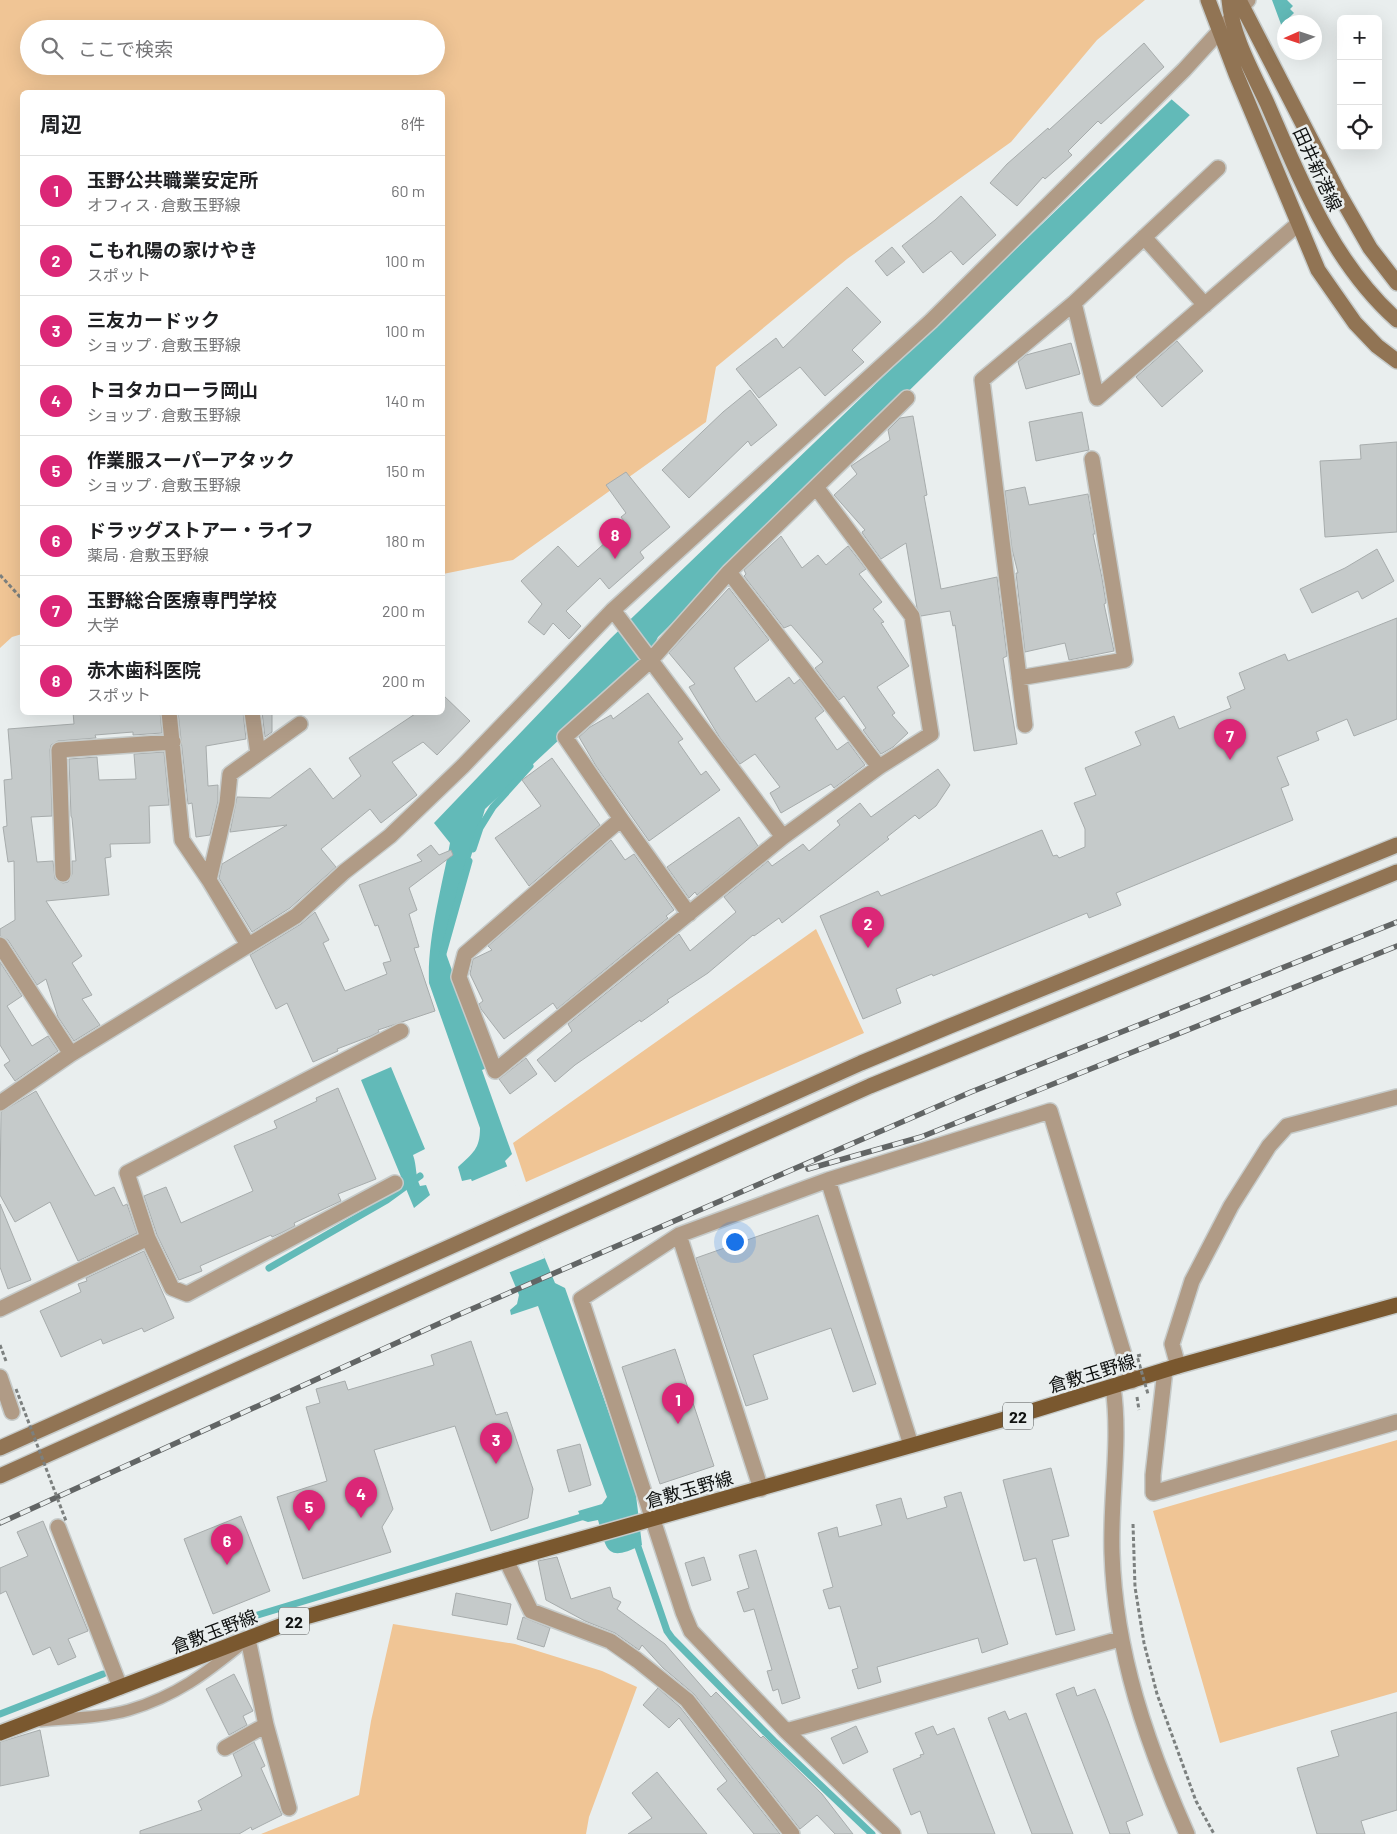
<!DOCTYPE html>
<html lang="ja">
<meta charset="utf-8">
<style>
body{margin:0;font-family:Barlow,"Noto Sans JP",sans-serif;background:#f6f6f6;color:#202124}
.controls{position:absolute;right:15px;top:15px;display:grid;overflow:hidden;border-radius:8px;box-shadow:0 5px 20px #0002}
.controls button{width:45px;height:45px;display:grid;place-items:center;padding:0;border:0;border-bottom:1px solid #e0e0e0;background:#fff;color:#202124;font:25px sans-serif}
.compass{position:absolute;left:1277px;top:15px;width:45px;height:45px;border-radius:50%;background:#fff;box-shadow:0 5px 20px #0002;rotate:267deg}
.you{position:absolute;left:734px;top:1241px;width:18px;height:18px;margin:-12px;border:4px solid #fff;border-radius:50%;background:#1a73e8;box-shadow:0 0 0 8px #1a73e833}
.badge{display:grid;place-items:center;width:32px;height:32px;border-radius:50%;background:#db2777;color:#fff;font-size:16px;font-weight:700}
.pin{position:absolute;translate:-50% -41px;filter:drop-shadow(0 1px 2px #0008)}
.pin::after{content:'';position:absolute;top:26px;width:18px;height:15px;background:inherit;clip-path:polygon(0 0,100% 0,50% 100%)}
.list{margin:0;padding:0;list-style:none}
h2{display:flex;justify-content:space-between;align-items:center;height:65px;margin:0;padding:0 20px;font-size:21px}
h2 small{font-size:16px;font-weight:400;color:#757577}
.list li{display:grid;grid-template-columns:32px 1fr auto;gap:15px;align-items:center;box-sizing:border-box;height:70px;padding:0 20px;border-top:1px solid #e0e0e0}
.list b{display:block;font-size:19px;white-space:nowrap}
.list p{margin:0;font-size:16px;white-space:nowrap;color:#757577}
.list em{font-size:16px;font-style:normal;color:#757577}
.icon{flex:none;width:28px;height:28px;fill:none;stroke:currentColor;stroke-width:2;stroke-linecap:round;stroke-linejoin:round}
.map{position:relative;flex:none;width:1397px;height:1834px;overflow:hidden}
.search{position:absolute;background:#fff;box-shadow:0 5px 20px #0002;left:20px;top:20px;width:425px;height:55px;display:flex;align-items:center;gap:12px;box-sizing:border-box;padding:0 18px;border-radius:28px;color:#757577;font-size:19px}
.panel{position:absolute;background:#fff;box-shadow:0 5px 20px #0002;left:20px;top:90px;width:425px;height:625px;border-radius:8px}
.map>svg:first-child{display:block}
.green{fill:#f0c595;fill-rule:evenodd}
.water{fill:#62bab8}
.pier{fill:#e9eeee}
.lines{fill:none;stroke-linecap:round;stroke-linejoin:round}
.stream{stroke:#62bab8;stroke-width:7}
.building{fill:#c5caca;stroke:#a7acac}
.lane-casing{stroke:#c6cbca;stroke-width:14}
.street-casing{stroke:#c6cbca;stroke-width:18}
.secondary-casing{stroke:#c6cbca;stroke-width:18}
.primary-casing{stroke:#c6cbca;stroke-width:18}
.path{stroke:#7c807f;stroke-width:3;stroke-dasharray:4 2.5;stroke-linecap:butt}
.lane{stroke:#b09b86;stroke-width:11}
.street{stroke:#b09b86;stroke-width:15}
.secondary{stroke:#917454;stroke-width:15}
.primary{stroke:#7a582f;stroke-width:15}
.rail-casing{stroke:#626565;stroke-width:5.5}
.rail{stroke:#e9eeee;stroke-width:4;stroke-dasharray:11;stroke-linecap:butt}
.path-bridge{stroke:#7c807f;stroke-width:3;stroke-dasharray:4 2.5;stroke-linecap:butt}
.labels{text-anchor:middle;dominant-baseline:central;stroke-width:5;stroke-linejoin:round;paint-order:stroke}
.shield{fill:#e9eeee;stroke:#505353;stroke-width:1}
.shield-label{font-size:16px;font-weight:bold;fill:#0f1110}
.street-label{font-size:18px;fill:#0f1110;stroke:#e9eeee}
</style>
<div class="map">
<svg width="1397" height="1834" viewBox="0 0 1397 1834">
<rect width="100%" height="100%" fill="#e9eeee"/>
<!-- green -->
<path class="green" d="M 0,0 L 1145,0 L 1097,40 L 1011,142 L 847,259 L 716,367 L 706,422 L 513,560 L 443,574 L 442,92 L 22,92 L 22,634 L 12,637 L 0,648 ZM 29,29 L 436,29 L 436,66 L 29,66 Z
M 816,929 L 864,1033 L 526,1182 L 513,1143 Z
M 1397,1440 L 1397,1692 L 1220,1743 L 1153,1511 Z
M 393,1624 L 515,1644 L 602,1671 L 637,1687 L 589,1817 L 586,1834 L 261,1834 L 359,1795 L 371,1721 Z"/>
<!-- water -->
<path class="water" d="M 1262,0 L 1287,0 L 1293,6 L 1290,9 L 1294,13 L 658,637 L 652,649 L 637,667 L 485,809 L 444,948 L 487,1068 L 482,1070 L 512,1154 L 505,1161 L 555,1283 L 565,1288 L 635,1487 L 642,1545 C 607,1562 607,1552 598,1520 L 588,1522 L 582,1520 L 578,1511 L 602,1504 L 607,1497 L 538,1306 L 511,1315 L 510,1310 L 517,1304 L 519,1295 L 471,1179 L 462,1181 L 458,1167 C 473,1153 480,1149 480,1128 L 429,983 C 427,939 442,887 450,843 L 434,823 L 611,638 L 1171,100 Z
M 391,1067 L 425,1149 L 413,1155 C 417,1166 415,1175 420,1186 L 426,1185 L 430,1195 L 414,1208 L 361,1080 Z"/>
<!-- pier -->
<path class="pier" d="M 1259,0 L 1272,0 L 1282,27 L 1192,117 L 1170,98 Z
M 508,1166 L 545,1258 L 508,1273 L 470,1182 Z"/>
<g class="lines">
<!-- stream -->
<path class="stream" d="M 473,849 L 480,828 L 493,807 L 530,766
M 442,957 L 469,861
M 269,1268 L 387,1200 L 420,1176
M 635,1538 L 667,1631 L 672,1638 L 774,1741 L 872,1834
M 231,1623 L 588,1515
M 0,1714 L 103,1674"/>
</g>
<!-- building -->
<path class="building" d="M 1144,43 L 1164,67 L 1101,124 L 1098,121 L 1068,151 L 1072,155 L 1045,179 L 1043,177 L 1017,206 L 990,183 L 1007,164 L 1048,128 L 1049,130 Z
M 961,196 L 996,235 L 963,265 L 951,251 L 923,273 L 902,246 L 935,220 Z
M 892,247 L 905,262 L 887,276 L 875,261 Z
M 847,287 L 881,322 L 852,350 L 864,362 L 825,396 L 800,367 L 759,398 L 736,369 L 776,338 L 783,348 Z
M 1177,341 L 1203,371 L 1162,407 L 1136,377 Z
M 1071,343 L 1080,374 L 1026,389 L 1018,362 L 1026,355 Z
M 750,390 L 777,425 L 751,446 L 748,441 L 689,498 L 662,470 L 723,412 Z
M 1082,412 L 1089,450 L 1036,461 L 1029,422 Z
M 913,416 L 927,495 L 924,496 L 941,589 L 997,577 L 1007,656 L 1003,658 L 1017,744 L 974,751 L 955,625 L 953,626 L 950,611 L 921,616 L 917,608 L 906,543 L 881,559 L 863,534 L 862,532 L 865,530 L 834,495 L 857,474 L 851,466 L 890,440 L 888,430 L 900,418 Z
M 1397,442 L 1397,532 L 1325,537 L 1320,461 L 1361,459 L 1360,445 Z
M 626,472 L 670,527 L 640,552 L 644,558 L 609,589 L 600,578 L 566,611 L 581,626 L 569,639 L 553,623 L 544,635 L 528,622 L 542,604 L 521,581 L 558,546 L 578,567 L 626,524 L 621,517 L 626,513 L 606,485 Z
M 1025,487 L 1029,505 L 1088,494 L 1095,534 L 1093,534 L 1102,578 L 1106,603 L 1104,604 L 1114,651 L 1069,660 L 1065,643 L 1025,652 L 1016,573 L 1018,573 L 1012,549 L 1005,491 Z
M 781,536 L 802,568 L 818,555 L 826,565 L 848,546 L 866,569 L 859,574 L 882,602 L 873,609 L 884,622 L 881,623 L 909,666 L 877,687 L 895,713 L 892,715 L 908,733 L 893,747 L 881,754 L 863,730 L 866,728 L 844,696 L 839,700 L 815,668 L 823,662 L 791,625 L 784,628 L 744,576 L 746,574 L 744,570 Z
M 1377,549 L 1394,581 L 1362,599 L 1358,591 L 1312,613 L 1300,589 L 1345,568 Z
M 729,588 L 769,640 L 734,668 L 756,702 L 789,677 L 794,684 L 800,679 L 824,711 L 815,718 L 837,750 L 848,742 L 865,765 L 834,788 L 831,784 L 781,813 L 770,793 L 780,787 L 755,754 L 740,764 L 720,738 L 689,687 L 695,684 L 669,653 Z
M 1397,618 L 1397,719 L 1354,736 L 1347,719 L 1316,732 L 1319,740 L 1277,757 L 1289,785 L 1281,788 L 1293,820 L 1116,893 L 1121,905 L 1089,918 L 1087,913 L 933,976 L 932,974 L 896,989 L 901,1003 L 863,1019 L 820,916 L 878,891 L 881,896 L 1042,830 L 1053,856 L 1057,855 L 1059,858 L 1085,847 L 1085,829 L 1074,803 L 1096,795 L 1085,768 L 1141,745 L 1135,732 L 1174,716 L 1179,729 L 1231,708 L 1227,697 L 1245,689 L 1239,673 L 1285,654 L 1288,661 Z
M 648,693 L 683,739 L 678,742 L 701,775 L 706,771 L 720,790 L 649,841 L 596,766 L 579,737 L 590,727 L 611,715 L 613,719 Z
M 442,694 L 470,721 L 437,755 L 423,742 L 392,762 L 417,795 L 381,823 L 370,809 L 321,849 L 336,867 L 290,908 L 252,932 L 219,878 L 222,864 L 287,825 L 230,832 L 237,797 L 270,798 L 310,768 L 333,799 L 361,776 L 349,758 L 418,712 L 442,712 Z
M 73,712 L 160,712 L 162,733 L 133,735 L 133,732 L 95,735 L 96,738 L 58,741 L 51,745 L 50,750 L 52,816 L 31,817 L 37,862 L 53,861 L 55,879 L 63,883 L 68,882 L 72,874 L 72,861 L 76,861 L 72,818 L 71,816 L 69,759 L 97,757 L 99,780 L 136,779 L 134,754 L 164,752 L 169,805 L 149,806 L 150,843 L 110,844 L 111,857 L 105,858 L 109,895 L 46,901 L 82,956 L 72,963 L 92,995 L 82,999 L 100,1025 L 74,1041 L 58,1017 L 46,979 L 37,985 L 8,940 L 0,936 L 0,929 L 15,920 L 14,861 L 8,862 L 3,827 L 7,826 L 4,780 L 12,779 L 8,729 L 74,724 Z
M 178,712 L 243,712 L 246,739 L 206,746 L 208,786 L 218,785 L 218,801 L 210,835 L 196,837 L 192,803 L 188,804 Z
M 262,712 L 272,712 L 272,732 L 265,737 Z
M 552,758 L 600,825 L 529,886 L 495,838 L 541,806 L 522,780 Z
M 938,769 L 950,785 L 936,806 L 919,819 L 915,815 L 887,837 L 889,839 L 782,923 L 779,918 L 754,936 L 753,935 L 708,973 L 667,1000 L 669,1002 L 641,1022 L 640,1020 L 575,1065 L 555,1082 L 537,1060 L 572,1031 L 568,1024 L 679,934 L 690,951 L 736,912 L 724,897 L 768,861 L 772,866 L 803,844 L 809,851 L 840,825 L 837,821 L 860,803 L 871,817 Z
M 739,817 L 758,846 L 697,895 L 695,892 L 689,898 L 667,867 Z
M 611,840 L 625,860 L 634,854 L 674,910 L 666,916 L 668,918 L 557,1009 L 553,1003 L 504,1039 L 481,1009 L 479,1004 L 483,1001 L 470,974 L 473,959 L 492,950 L 488,946 Z
M 431,845 L 439,855 L 451,850 L 453,855 L 409,888 L 417,910 L 409,914 L 419,947 L 414,948 L 435,1011 L 378,1030 L 379,1032 L 371,1036 L 337,1049 L 338,1051 L 313,1062 L 287,1003 L 276,1009 L 250,955 L 301,924 L 315,912 L 329,940 L 323,943 L 345,991 L 387,974 L 383,963 L 391,961 L 378,925 L 375,926 L 359,885 L 422,861 L 417,855 Z
M 0,962 L 22,996 L 7,1006 L 32,1046 L 48,1036 L 58,1051 L 15,1081 L 4,1065 L 10,1061 L 0,1045 Z
M 526,1058 L 537,1074 L 510,1094 L 499,1079 Z
M 338,1088 L 376,1179 L 338,1194 L 341,1201 L 294,1223 L 295,1226 L 281,1233 L 272,1237 L 271,1235 L 200,1266 L 202,1271 L 179,1280 L 157,1235 L 144,1196 L 166,1187 L 181,1223 L 253,1191 L 234,1146 L 277,1128 L 274,1121 L 317,1101 L 316,1098 Z
M 36,1091 L 95,1196 L 114,1187 L 123,1206 L 127,1204 L 137,1233 L 78,1261 L 50,1202 L 15,1222 L 0,1195 L 1,1112 Z
M 0,1204 L 31,1280 L 8,1289 L 0,1267 Z
M 818,1215 L 876,1384 L 853,1392 L 831,1328 L 753,1355 L 768,1399 L 746,1406 L 696,1258 Z
M 144,1251 L 174,1318 L 144,1332 L 142,1328 L 103,1344 L 101,1339 L 61,1357 L 40,1311 L 81,1292 L 78,1284 L 87,1281 L 86,1278 Z
M 471,1341 L 496,1415 L 507,1412 L 533,1489 L 528,1518 L 491,1531 L 455,1426 L 374,1450 L 393,1509 L 382,1527 L 391,1552 L 303,1579 L 277,1497 L 327,1481 L 306,1407 L 320,1403 L 316,1389 L 345,1381 L 348,1390 L 434,1365 L 431,1355 Z
M 675,1349 L 714,1466 L 660,1484 L 622,1367 Z
M 580,1444 L 591,1485 L 569,1492 L 557,1450 Z
M 1051,1468 L 1069,1536 L 1052,1540 L 1075,1630 L 1056,1635 L 1036,1558 L 1024,1561 L 1003,1480 Z
M 961,1492 L 1008,1644 L 982,1653 L 978,1638 L 877,1667 L 881,1682 L 858,1689 L 852,1670 L 858,1668 L 840,1606 L 829,1609 L 823,1590 L 833,1587 L 818,1533 L 837,1527 L 839,1537 L 882,1525 L 876,1505 L 901,1498 L 907,1519 L 947,1507 L 944,1497 Z
M 241,1516 L 270,1591 L 213,1614 L 184,1539 Z
M 43,1521 L 88,1631 L 68,1639 L 76,1657 L 58,1665 L 50,1647 L 33,1655 L 6,1591 L 0,1594 L 0,1568 L 28,1556 L 17,1532 Z
M 756,1550 L 800,1698 L 782,1704 L 778,1689 L 773,1691 L 767,1671 L 772,1670 L 754,1609 L 744,1612 L 737,1592 L 749,1588 L 739,1555 Z
M 557,1557 L 571,1599 L 610,1587 L 613,1598 L 621,1602 L 617,1609 L 665,1644 L 711,1697 L 716,1692 L 761,1738 L 763,1736 L 822,1794 L 853,1834 L 835,1834 L 817,1815 L 800,1829 L 694,1694 L 663,1668 L 642,1645 L 639,1650 L 615,1633 L 585,1621 L 546,1600 L 538,1561 Z
M 704,1557 L 711,1580 L 692,1586 L 685,1563 Z
M 456,1593 L 511,1604 L 507,1625 L 452,1615 Z
M 523,1617 L 550,1628 L 544,1647 L 517,1639 Z
M 234,1674 L 253,1711 L 243,1716 L 247,1725 L 229,1735 L 206,1689 Z
M 1074,1687 L 1077,1696 L 1095,1689 L 1108,1721 L 1143,1815 L 1126,1822 L 1130,1834 L 1110,1834 L 1104,1818 L 1056,1694 Z
M 658,1688 L 680,1707 L 780,1834 L 754,1834 L 717,1789 L 727,1781 L 679,1718 L 669,1728 L 643,1705 Z
M 1005,1711 L 1009,1720 L 1026,1713 L 1073,1834 L 1032,1834 L 988,1718 Z
M 1397,1712 L 1397,1810 L 1361,1821 L 1365,1834 L 1317,1834 L 1297,1768 L 1339,1756 L 1331,1731 Z
M 856,1726 L 868,1752 L 843,1764 L 831,1738 Z
M 933,1726 L 937,1735 L 954,1728 L 995,1834 L 928,1834 L 920,1811 L 911,1815 L 893,1769 L 921,1757 L 920,1755 L 924,1754 L 915,1733 Z
M 40,1730 L 49,1776 L 0,1786 L 0,1742 Z
M 254,1742 L 265,1766 L 261,1768 L 282,1815 L 252,1830 L 251,1827 L 239,1834 L 140,1834 L 140,1831 L 202,1810 L 198,1801 L 242,1776 L 233,1754 Z
M 657,1772 L 707,1834 L 628,1834 L 652,1818 L 632,1793 Z"/>
<g class="lines">
<defs>
<path id="lane" d="M 41,1721 C 70,1718 101,1718 129,1710 C 176,1696 205,1674 243,1643"/>
<path id="street" d="M 1218,168 L 1074,303 L 1097,398 L 1298,224
M 1144,237 L 1205,305
M 729,572 L 879,767
M 613,610 L 783,837
M 1019,678 L 1125,660 L 1092,459
M 169,712 L 182,840 L 209,880 L 248,945
M 252,712 L 258,754
M 1025,725 L 982,380 L 1074,303
M 621,819 L 465,954 L 459,977 L 495,1071 L 783,837 L 879,767 L 931,734 L 912,616 L 816,487
M 63,874 L 59,750 L 173,742
M 209,880 L 227,803 L 230,774 L 300,724
M 689,914 L 621,819 L 565,737 L 650,661 L 729,572 L 907,398
M 0,945 L 71,1054
M 0,1103 L 71,1054 L 296,916 L 344,872 L 390,836 L 463,766 L 613,610 L 931,321 L 1184,70 L 1248,0
M 828,1180 L 911,1445
M 395,1183 L 187,1294 L 172,1288 L 148,1238 L 127,1173 L 401,1031
M 679,1235 L 761,1489
M 0,1309 L 148,1238
M 1178,1366 L 1172,1344 L 1192,1281 L 1231,1206 L 1269,1146 L 1287,1126 L 1397,1097
M 1165,1370 L 1153,1475 L 1153,1493 L 1397,1422
M 0,1377 L 12,1412
M 1113,1387 C 1121,1441 1110,1498 1112,1553 C 1115,1653 1147,1744 1187,1834
M 58,1527 L 120,1687
M 506,1560 L 531,1611 L 610,1641 L 637,1660 L 687,1700 L 792,1834
M 266,1725 L 289,1808
M 786,1731 L 1120,1639
M 225,1748 L 266,1725 L 248,1639
M 893,1834 L 786,1731 L 691,1631 L 683,1612 L 581,1299 L 679,1235 L 828,1180 L 1050,1111 L 1132,1381"/>
<path id="secondary" d="M 1208,0 L 1236,74 L 1318,270 L 1355,323 L 1377,346 L 1397,361
M 1229,0 C 1232,36 1252,71 1267,103 C 1301,181 1332,262 1397,320
M 1239,0 L 1338,192 L 1370,248 L 1397,283
M 0,1448 L 861,1063 L 950,1026 L 1397,845
M 0,1476 L 870,1086 L 1397,872"/>
<path id="primary" d="M 0,1733 L 280,1626 L 309,1616 L 1019,1415 L 1178,1366 L 1397,1305"/>
</defs>
<!-- lane casing -->
<use href="#lane" class="lane-casing"/>
<!-- street casing -->
<use href="#street" class="street-casing"/>
<!-- secondary casing -->
<use href="#secondary" class="secondary-casing"/>
<!-- primary casing -->
<use href="#primary" class="primary-casing"/>
<!-- path -->
<path class="path" d="M 0,575 L 22,599
M 0,1345 L 6,1361
M 1137,1397 L 1139,1410
M 1133,1524 L 1135,1587 L 1144,1643 L 1157,1694 L 1196,1801 L 1214,1834"/>
<!-- lane -->
<use href="#lane" class="lane"/>
<!-- street -->
<use href="#street" class="street"/>
<!-- secondary -->
<use href="#secondary" class="secondary"/>
<!-- primary -->
<use href="#primary" class="primary"/>
<defs>
<path id="rail" d="M 808,1169 L 921,1137 L 1397,946
M 0,1523 L 458,1315 L 971,1092 L 1397,922"/>
</defs>
<!-- rail casing -->
<use href="#rail" class="rail-casing"/>
<!-- rail -->
<use href="#rail" class="rail"/>
<!-- path-bridge -->
<path class="path-bridge" d="M 1141,1355 L 1137,1356 L 1148,1394
M 16,1389 L 66,1521"/>
</g>
<g class="labels">
<!-- shield labels -->
<g class="shield">
<rect x="1003" y="1402.5" width="30" height="27" rx="4"/>
<rect x="279" y="1607.5" width="30" height="27" rx="4"/>
</g>
<g class="shield-label">
<text x="1018" y="1416">22</text>
<text x="294" y="1621">22</text>
</g>
<!-- street labels -->
<g class="street-label">
<text transform="translate(1318 169) rotate(65)">田井新港線</text>
<text transform="translate(1092 1373) rotate(-17)">倉敷玉野線</text>
<text transform="translate(689 1489) rotate(-16)">倉敷玉野線</text>
<text transform="translate(214 1631) rotate(-21)">倉敷玉野線</text>
</g>
</g>
</svg>
<div class="controls">
<button>+</button>
<button>−</button>
<button><svg class="icon" aria-label="locate" viewBox="0 0 24 24"><circle cx="12" cy="12" r="6"/><path d="M12 2v4M12 18v4M2 12h4M18 12h4"/></svg></button>
</div>
<svg class="compass" viewBox="-18 -18 36 36"><path d="M0-13l5 13h-10z" fill="#e53935"/><path d="M0 13l5-13h-10z" fill="#757577"/></svg>
<div class="you"></div>
<div class="pin badge" style="left:678px;top:1424px">1</div>
<div class="pin badge" style="left:868px;top:948px">2</div>
<div class="pin badge" style="left:496px;top:1464px">3</div>
<div class="pin badge" style="left:361px;top:1518px">4</div>
<div class="pin badge" style="left:309px;top:1531px">5</div>
<div class="pin badge" style="left:227px;top:1565px">6</div>
<div class="pin badge" style="left:1230px;top:760px">7</div>
<div class="pin badge" style="left:615px;top:559px">8</div>
<div class="search"><svg class="icon" aria-label="search" viewBox="0 0 24 24"><circle cx="10" cy="10" r="6"/><path d="M15 15l6 6"/></svg>ここで検索</div>
<section class="panel">
<h2>周辺<small>8件</small></h2>
<ul class="list">
<li><span class="badge">1</span><div><b>玉野公共職業安定所</b><p>オフィス · 倉敷玉野線</p></div><em>60 m</em></li>
<li><span class="badge">2</span><div><b>こもれ陽の家けやき</b><p>スポット</p></div><em>100 m</em></li>
<li><span class="badge">3</span><div><b>三友カードック</b><p>ショップ · 倉敷玉野線</p></div><em>100 m</em></li>
<li><span class="badge">4</span><div><b>トヨタカローラ岡山</b><p>ショップ · 倉敷玉野線</p></div><em>140 m</em></li>
<li><span class="badge">5</span><div><b>作業服スーパーアタック</b><p>ショップ · 倉敷玉野線</p></div><em>150 m</em></li>
<li><span class="badge">6</span><div><b>ドラッグストアー・ライフ</b><p>薬局 · 倉敷玉野線</p></div><em>180 m</em></li>
<li><span class="badge">7</span><div><b>玉野総合医療専門学校</b><p>大学</p></div><em>200 m</em></li>
<li><span class="badge">8</span><div><b>赤木歯科医院</b><p>スポット</p></div><em>200 m</em></li>
</ul>
</section>
</div>
